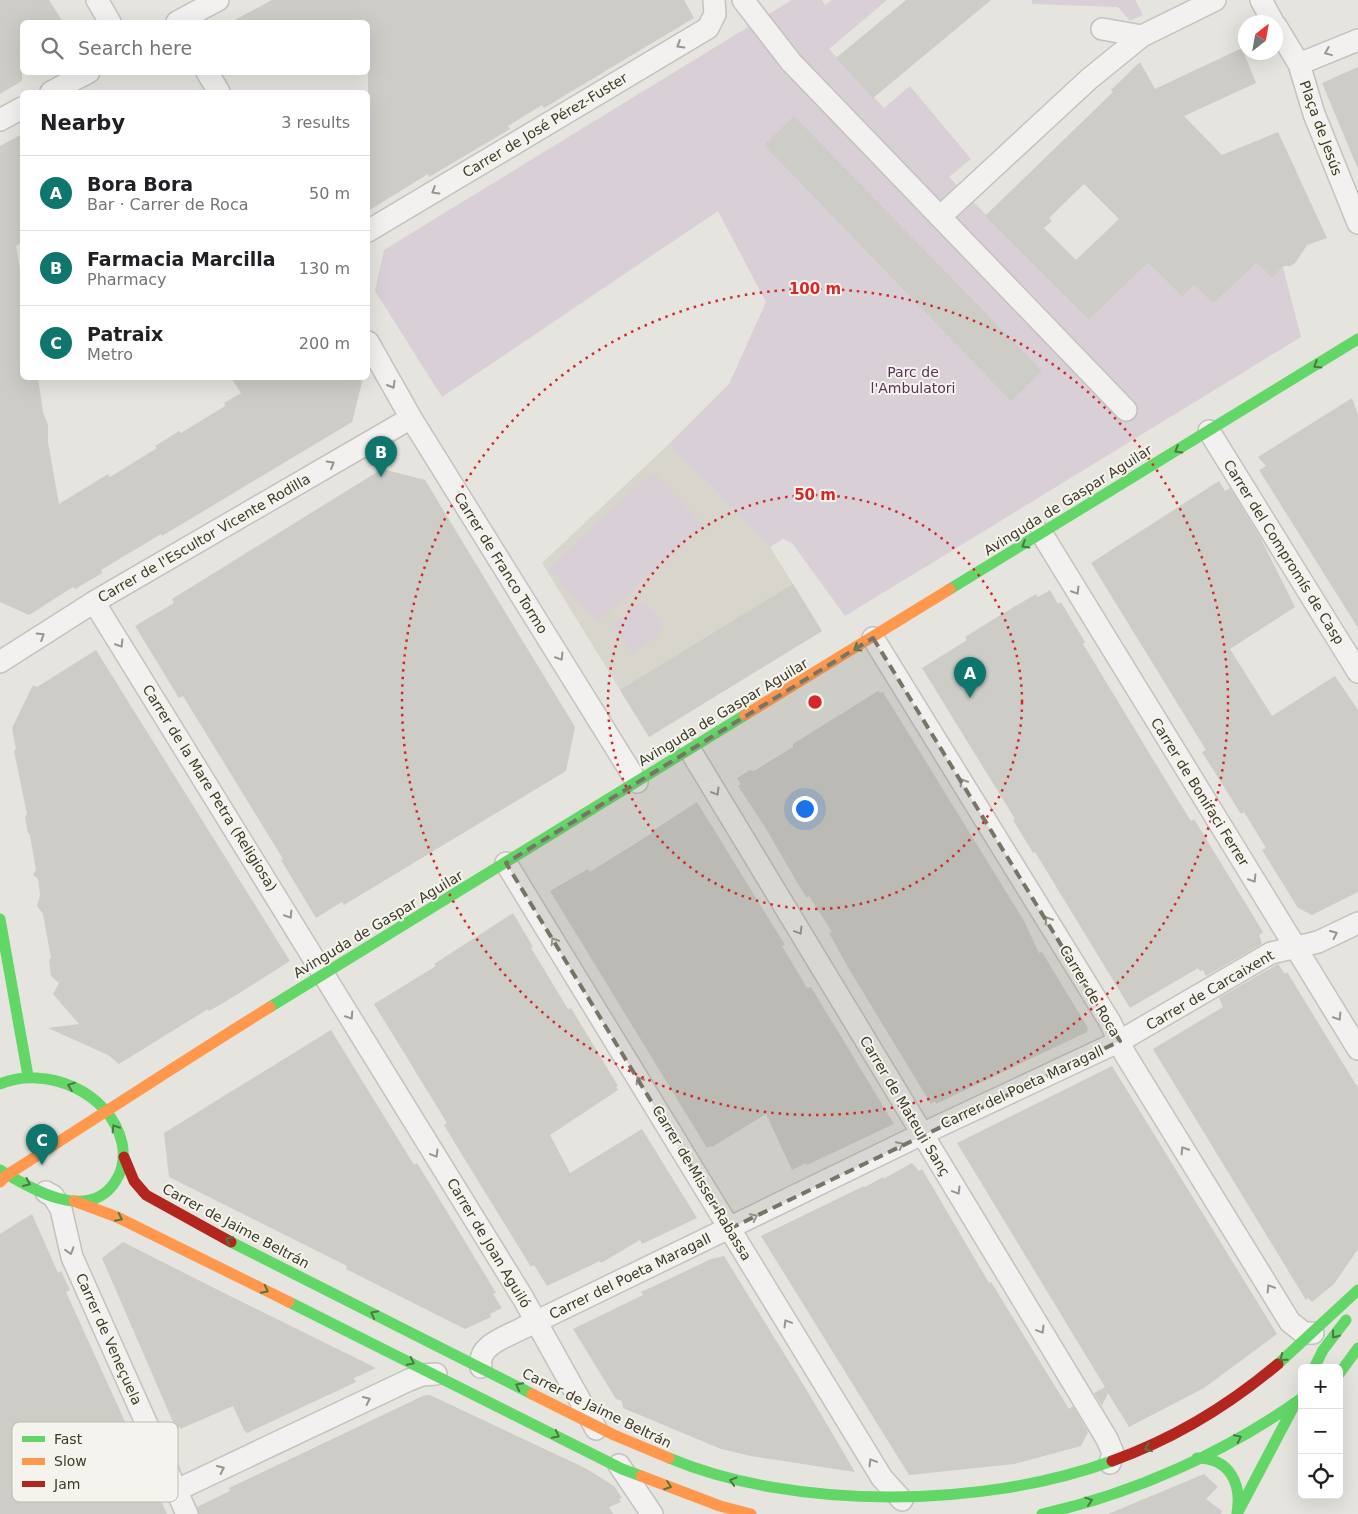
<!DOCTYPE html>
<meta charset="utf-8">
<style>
body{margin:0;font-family:"DejaVu Sans",sans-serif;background:#f6f6f6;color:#202124}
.controls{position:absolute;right:15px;bottom:15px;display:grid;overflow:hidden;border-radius:8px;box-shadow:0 5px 20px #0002}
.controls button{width:45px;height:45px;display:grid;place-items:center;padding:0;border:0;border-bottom:1px solid #e0e0e0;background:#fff;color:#202124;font:25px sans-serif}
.compass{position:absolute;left:1238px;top:15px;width:45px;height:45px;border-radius:50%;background:#fff;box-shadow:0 5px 20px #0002;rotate:31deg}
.you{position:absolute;left:804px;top:808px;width:18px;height:18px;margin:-12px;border:4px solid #fff;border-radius:50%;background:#1a73e8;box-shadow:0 0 0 8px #1a73e833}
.badge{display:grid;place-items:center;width:32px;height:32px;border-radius:50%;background:#0f766e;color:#fff;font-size:16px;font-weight:700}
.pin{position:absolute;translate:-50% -41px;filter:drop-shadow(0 1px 2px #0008)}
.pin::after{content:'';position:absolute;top:26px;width:18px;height:15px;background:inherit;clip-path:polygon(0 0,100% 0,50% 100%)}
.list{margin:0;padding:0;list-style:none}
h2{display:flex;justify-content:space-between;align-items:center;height:65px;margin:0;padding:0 20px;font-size:21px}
h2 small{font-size:16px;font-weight:400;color:#757577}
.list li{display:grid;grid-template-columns:32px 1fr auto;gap:15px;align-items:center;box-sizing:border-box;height:75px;padding:0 20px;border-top:1px solid #e0e0e0}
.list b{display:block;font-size:19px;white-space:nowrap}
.list p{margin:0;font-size:16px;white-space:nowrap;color:#757577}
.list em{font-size:16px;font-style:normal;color:#757577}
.icon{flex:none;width:28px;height:28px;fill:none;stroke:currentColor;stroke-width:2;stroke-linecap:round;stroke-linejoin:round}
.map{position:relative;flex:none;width:1358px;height:1514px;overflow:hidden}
.search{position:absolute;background:#fff;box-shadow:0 5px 20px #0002;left:20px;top:20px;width:350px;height:55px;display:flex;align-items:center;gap:12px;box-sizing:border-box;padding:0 18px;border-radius:8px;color:#757577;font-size:19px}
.panel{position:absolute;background:#fff;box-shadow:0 5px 20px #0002;left:20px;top:90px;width:350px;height:290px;border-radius:8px}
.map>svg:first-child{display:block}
.built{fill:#d8d5cd}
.green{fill:#d9cfd7}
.building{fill:#cdccc7;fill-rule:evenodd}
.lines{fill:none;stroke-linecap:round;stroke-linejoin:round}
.street-casing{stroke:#c3c2be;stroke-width:24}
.street{stroke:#f2f1ef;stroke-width:21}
.fast{stroke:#63d668;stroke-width:11}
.slow{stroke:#ff974d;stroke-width:11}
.jam{stroke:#b3261e;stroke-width:11}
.oneway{stroke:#98958b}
.oneway2{stroke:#4d7841}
.marked{fill:#787567;fill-opacity:0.2;stroke:#787567;stroke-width:4;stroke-dasharray:10 6;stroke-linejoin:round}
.ring{fill:none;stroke:#d62828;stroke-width:2.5;stroke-dasharray:2.5 5}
.labels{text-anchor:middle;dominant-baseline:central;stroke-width:4;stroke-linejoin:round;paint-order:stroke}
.street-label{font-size:14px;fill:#3e3927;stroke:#f5f3ed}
.park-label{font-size:14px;fill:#58345a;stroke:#f5f3ed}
.key{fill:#f5f3ed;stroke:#bebbb2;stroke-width:1}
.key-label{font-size:14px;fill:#3e3927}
.centre{fill:#d62828;stroke:#f5f3ed;stroke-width:2.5}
.ring-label{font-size:15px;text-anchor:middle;font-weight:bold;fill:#d62828;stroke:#f5f3ed;stroke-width:4;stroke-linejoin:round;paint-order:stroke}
</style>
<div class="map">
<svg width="1358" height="1514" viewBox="0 0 1358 1514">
<rect width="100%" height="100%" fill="#e5e4df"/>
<!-- built -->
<path class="built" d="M 669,444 L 770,547 L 822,631 L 649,737 L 542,563 Z"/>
<!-- green -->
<path class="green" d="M 792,0 L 822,0 L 825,5 L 832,0 L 887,0 L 829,49 L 884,108 L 910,86 L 971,159 L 949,177 L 1089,320 L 1148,263 L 1182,297 L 1194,285 L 1213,304 L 1257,263 L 1272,278 L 1283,267 L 1301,337 L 845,616 L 792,543 L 783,539 L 770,547 L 669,444 L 729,384 L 766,302 L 718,211 L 442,397 L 375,291 L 384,250 Z
M 1032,0 L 1135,0 L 1143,15 L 1130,21 L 1118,7 L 1032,4 Z
M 653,472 L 703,525 L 598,622 L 548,569 Z
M 640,602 L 654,611 L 662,624 L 659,635 L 632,653 L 613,624 Z"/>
<!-- building -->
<path class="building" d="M 0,0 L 49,0 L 63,22 L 22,22 L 22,81 L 0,94 Z
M 272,0 L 684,0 L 694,18 L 544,108 L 542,105 L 508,126 L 510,129 L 429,177 L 428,174 L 368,211 L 368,22 L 231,22 Z
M 906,0 L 991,0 L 873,98 L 836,58 Z
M 1242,48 L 1256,83 L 1184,116 L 1222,155 L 1278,132 L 1327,238 L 1307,245 L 1296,262 L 1291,266 L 1284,266 L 1272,278 L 1257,263 L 1213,304 L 1194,285 L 1182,297 L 1148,263 L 1089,320 L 985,216 L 1113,92 L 1111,90 L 1140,62 L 1155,89 ZM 1084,184 L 1119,219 L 1076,260 L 1044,228 L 1052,221 L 1049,218 Z
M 1358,67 L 1358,169 L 1322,83 Z
M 794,116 L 1042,371 L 1011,401 L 764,145 Z
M 22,134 L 22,242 L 16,246 L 22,281 L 22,378 L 38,378 L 43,412 L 48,425 L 48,442 L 59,504 L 108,474 L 110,477 L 157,448 L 155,446 L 179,431 L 181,433 L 225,406 L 224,403 L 241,393 L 231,378 L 363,378 L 352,422 L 162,536 L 161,534 L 101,570 L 102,573 L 87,582 L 75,589 L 73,587 L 29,615 L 0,602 L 0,146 Z
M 1352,398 L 1358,415 L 1358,628 L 1259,470 L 1266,466 L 1258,457 Z
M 382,469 L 425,480 L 575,727 L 566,771 L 344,905 L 342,902 L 316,918 L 281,860 L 283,859 L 183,696 L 179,698 L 135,626 L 174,603 L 172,599 Z
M 1219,481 L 1225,491 L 1230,488 L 1260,537 L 1295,607 L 1230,649 L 1242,668 L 1272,716 L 1335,676 L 1358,710 L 1358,892 L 1312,915 L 1298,908 L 1262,850 L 1266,848 L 1244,812 L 1241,814 L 1212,768 L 1202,752 L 1206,750 L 1091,563 Z
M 793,584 L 822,631 L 649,737 L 620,690 Z
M 1050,590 L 1058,604 L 1061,602 L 1085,642 L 1083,644 L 1168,784 L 1191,821 L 1194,819 L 1263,932 L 1259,935 L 1262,944 L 1206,976 L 1203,970 L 1200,971 L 1198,968 L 1130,1008 L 1035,852 L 1033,853 L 1013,820 L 1015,819 L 922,668 L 967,640 L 965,637 L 1002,614 L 1036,594 L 1038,597 Z
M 96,650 L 290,961 L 225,1002 L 209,1011 L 208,1009 L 119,1064 L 108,1055 L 48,1028 L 79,1024 L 53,994 L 59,983 L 51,976 L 49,960 L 51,958 L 43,914 L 37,906 L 40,895 L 38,879 L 33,875 L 36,870 L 30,835 L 28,833 L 25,817 L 27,814 L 14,751 L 16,749 L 12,728 L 33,685 L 37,687 Z
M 878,691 L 880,693 L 883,692 L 1024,921 L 1039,953 L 1042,952 L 1088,1028 L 1087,1032 L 936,1104 L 935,1101 L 931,1104 L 849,969 L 829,933 L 832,932 L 809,896 L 807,898 L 798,884 L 765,827 L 738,786 L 741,784 L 737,778 L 750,770 L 754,771 L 793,747 L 793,744 Z
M 697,802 L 785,945 L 782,946 L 807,988 L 811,987 L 894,1124 L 807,1165 L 806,1163 L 792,1170 L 766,1114 L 712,1147 L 710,1146 L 707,1148 L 550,891 L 588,869 L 590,872 L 652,833 L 651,832 Z
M 513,913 L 533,947 L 531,948 L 568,1009 L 571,1008 L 618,1086 L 616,1087 L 618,1090 L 550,1135 L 570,1173 L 642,1129 L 697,1218 L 642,1244 L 640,1240 L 601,1263 L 600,1261 L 547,1286 L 534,1265 L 531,1267 L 456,1145 L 444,1125 L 447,1123 L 374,1004 L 436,966 L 434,964 Z
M 1278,964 L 1285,974 L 1287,972 L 1358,1088 L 1358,1249 L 1334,1284 L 1312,1302 L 1308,1298 L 1306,1300 L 1153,1049 L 1223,1007 L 1219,998 Z
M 331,1030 L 414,1165 L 417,1163 L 446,1210 L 496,1293 L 493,1294 L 502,1308 L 490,1314 L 491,1317 L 465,1329 L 346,1269 L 347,1266 L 169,1177 L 164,1133 Z
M 1112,1066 L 1277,1334 L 1204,1388 L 1129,1427 L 1108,1393 L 1102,1406 L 1094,1393 L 1105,1387 L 957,1143 Z
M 912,1163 L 919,1171 L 922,1169 L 989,1283 L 991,1282 L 1069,1409 L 1073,1406 L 1088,1432 L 1081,1446 L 1014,1464 L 909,1475 L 761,1236 L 864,1186 L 865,1187 L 883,1177 L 883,1179 Z
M 32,1214 L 58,1273 L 61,1271 L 70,1290 L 66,1292 L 167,1514 L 0,1514 L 0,1234 Z
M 123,1242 L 226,1294 L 376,1368 L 354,1378 L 356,1382 L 247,1433 L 244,1430 L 233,1406 L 180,1429 L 180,1427 L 176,1429 L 102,1258 Z
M 724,1256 L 809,1394 L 855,1472 L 751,1456 L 721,1449 L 623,1408 L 622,1401 L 616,1399 L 573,1329 L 643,1295 L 641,1292 L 665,1281 L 711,1259 Z
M 425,1395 L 430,1395 L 587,1469 L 614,1486 L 622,1498 L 619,1499 L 621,1502 L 609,1507 L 613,1514 L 199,1514 L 197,1507 L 230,1491 L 229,1488 Z
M 1204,1474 L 1218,1487 L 1206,1499 L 1222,1511 L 1221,1514 L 1108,1514 Z"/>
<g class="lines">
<defs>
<path id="street" d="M 97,0 L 110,22
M 743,0 L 791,62 L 1126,410
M 1261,0 L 1273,22
M 177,22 L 218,0
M 1276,26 L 1299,64 L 1314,114 L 1358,223
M 1102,29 L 1142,36 L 1215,0
M 1299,64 L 1358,40
M 207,72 L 219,92
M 51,92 L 89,72
M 0,120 L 22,108
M 940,217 L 1089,79 L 1142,36
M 368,231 L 708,28 L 715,14 L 714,0
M 368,342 L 411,418 L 637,782
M 1209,431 L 1358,672
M 1042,534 L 1358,1049
M 94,602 L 523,1298 L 596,1429
M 873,638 L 1110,1022 L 1125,1054 L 1290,1322 L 1304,1333 L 1313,1333
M 0,662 L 94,602 L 411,418
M 690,750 L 1107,1439 L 1113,1453 L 1110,1463
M 506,863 L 882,1478 L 902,1500
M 46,1192 L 53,1196 L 61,1209 L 72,1257 L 187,1514
M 481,1367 C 477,1345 506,1337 523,1328 L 922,1134 L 1120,1041 L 1271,953 L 1318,942 L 1358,923
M 619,1465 L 652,1514
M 177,1490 L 409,1380 L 422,1375 L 436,1374"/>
</defs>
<!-- street casing -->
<use href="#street" class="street-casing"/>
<!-- street -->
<use href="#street" class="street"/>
<!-- fast -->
<path class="fast" d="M 950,589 L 1358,339
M 0,919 L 28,1076
M 270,1007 L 745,715
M 0,1084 C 45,1065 110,1091 122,1143 C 125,1157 123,1170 115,1182 C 88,1223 31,1189 0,1170
M 231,1242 L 532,1394
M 289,1302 L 622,1469 L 641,1476
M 1278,1364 L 1358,1290
M 1314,1368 L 1323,1350 L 1346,1320
M 1339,1374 L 1358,1348
M 669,1458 C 795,1511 984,1508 1112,1461
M 1197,1458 C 1230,1458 1242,1484 1237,1513
M 1042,1514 C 1133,1494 1226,1452 1302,1398
M 1237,1514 L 1295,1404"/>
<!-- slow -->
<path class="slow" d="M 745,715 L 950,589
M 0,1182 L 7,1175 C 95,1119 181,1062 270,1007
M 74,1201 L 117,1217 L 289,1302
M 532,1394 L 614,1435 L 669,1458
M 641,1476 L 720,1506 L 751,1514"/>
<!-- jam -->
<path class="jam" d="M 124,1157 L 134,1181 L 146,1195 L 231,1242
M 1112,1461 C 1174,1439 1227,1407 1278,1364"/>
</g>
<!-- one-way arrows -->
<defs><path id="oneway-chevron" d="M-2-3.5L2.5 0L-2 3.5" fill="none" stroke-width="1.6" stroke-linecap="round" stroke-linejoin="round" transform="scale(1.25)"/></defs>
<g class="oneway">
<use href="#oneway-chevron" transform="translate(680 45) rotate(149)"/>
<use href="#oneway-chevron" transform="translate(1328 52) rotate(158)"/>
<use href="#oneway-chevron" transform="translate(435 191) rotate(149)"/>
<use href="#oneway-chevron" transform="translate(392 385) rotate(60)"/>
<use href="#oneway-chevron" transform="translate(331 464) rotate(-30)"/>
<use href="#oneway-chevron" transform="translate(1076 591) rotate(58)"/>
<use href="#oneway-chevron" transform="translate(41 636) rotate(-32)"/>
<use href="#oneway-chevron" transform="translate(120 644) rotate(58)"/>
<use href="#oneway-chevron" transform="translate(560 657) rotate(58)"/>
<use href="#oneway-chevron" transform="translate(963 782) rotate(-122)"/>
<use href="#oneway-chevron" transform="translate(716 792) rotate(59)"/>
<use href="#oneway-chevron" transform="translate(1253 879) rotate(58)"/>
<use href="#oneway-chevron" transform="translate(289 915) rotate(58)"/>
<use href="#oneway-chevron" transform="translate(1048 920) rotate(-122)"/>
<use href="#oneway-chevron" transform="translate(799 931) rotate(59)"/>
<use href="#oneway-chevron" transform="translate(1334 934) rotate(-25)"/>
<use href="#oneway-chevron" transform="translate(554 941) rotate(-122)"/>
<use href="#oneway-chevron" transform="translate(350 1016) rotate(57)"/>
<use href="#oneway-chevron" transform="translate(1338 1017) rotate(58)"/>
<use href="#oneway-chevron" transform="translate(639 1080) rotate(-122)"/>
<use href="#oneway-chevron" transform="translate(900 1145) rotate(-26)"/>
<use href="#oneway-chevron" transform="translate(1184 1150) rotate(-122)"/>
<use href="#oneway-chevron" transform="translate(435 1154) rotate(59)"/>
<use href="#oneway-chevron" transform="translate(957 1191) rotate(59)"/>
<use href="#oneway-chevron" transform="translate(754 1217) rotate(-26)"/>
<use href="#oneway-chevron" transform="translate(70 1251) rotate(73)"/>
<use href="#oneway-chevron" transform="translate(1270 1288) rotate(-122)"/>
<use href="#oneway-chevron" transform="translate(787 1323) rotate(-121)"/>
<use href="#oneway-chevron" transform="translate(1041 1330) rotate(59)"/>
<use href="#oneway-chevron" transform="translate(367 1400) rotate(-25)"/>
<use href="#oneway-chevron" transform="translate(872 1462) rotate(-121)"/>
<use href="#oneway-chevron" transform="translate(221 1469) rotate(-25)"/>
</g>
<g class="oneway2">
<use href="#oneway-chevron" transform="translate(1317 365) rotate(148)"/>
<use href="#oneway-chevron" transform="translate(1178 450) rotate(149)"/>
<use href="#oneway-chevron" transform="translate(1025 545) rotate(149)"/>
<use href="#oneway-chevron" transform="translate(857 648) rotate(148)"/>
<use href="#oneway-chevron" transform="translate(71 1086) rotate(-159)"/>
<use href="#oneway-chevron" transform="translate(115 1128) rotate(-122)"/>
<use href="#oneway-chevron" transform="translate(27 1183) rotate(24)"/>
<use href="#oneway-chevron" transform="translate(119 1218) rotate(26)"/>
<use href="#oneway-chevron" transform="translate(229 1240) rotate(-153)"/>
<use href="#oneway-chevron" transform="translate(265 1290) rotate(26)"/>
<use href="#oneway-chevron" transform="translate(374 1314) rotate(-153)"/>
<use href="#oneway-chevron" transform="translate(1335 1335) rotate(127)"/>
<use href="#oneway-chevron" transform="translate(1283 1358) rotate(140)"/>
<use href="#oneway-chevron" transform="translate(411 1362) rotate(26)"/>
<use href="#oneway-chevron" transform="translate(519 1386) rotate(-153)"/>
<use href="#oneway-chevron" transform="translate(556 1435) rotate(27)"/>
<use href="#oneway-chevron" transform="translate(1238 1438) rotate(-26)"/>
<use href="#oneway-chevron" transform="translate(1148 1448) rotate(158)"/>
<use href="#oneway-chevron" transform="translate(733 1481) rotate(-164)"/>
<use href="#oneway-chevron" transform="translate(668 1486) rotate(20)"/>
<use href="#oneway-chevron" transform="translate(1089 1501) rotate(-18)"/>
</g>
<!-- marked area -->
<path class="marked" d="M 873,638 L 1120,1041 L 729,1229 L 506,863 Z"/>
<!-- distance rings -->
<g class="ring">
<circle cx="815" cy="702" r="207"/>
<circle cx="815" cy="702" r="413"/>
</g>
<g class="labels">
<!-- street labels -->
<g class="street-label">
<text transform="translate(545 125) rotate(-31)">Carrer de José Pérez-Fuster</text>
<text transform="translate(1321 128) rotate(70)">Plaça de Jesús</text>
<text transform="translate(1068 500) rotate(-32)">Avinguda de Gaspar Aguilar</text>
<text transform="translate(204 538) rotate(-30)">Carrer de l'Escultor Vicente Rodilla</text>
<text transform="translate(1284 552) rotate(58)">Carrer del Compromís de Casp</text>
<text transform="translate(501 563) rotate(58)">Carrer de Franco Tormo</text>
<text transform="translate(723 712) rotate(-31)">Avinguda de Gaspar Aguilar</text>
<text transform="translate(210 788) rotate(58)">Carrer de la Mare Petra (Religiosa)</text>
<text transform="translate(1200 792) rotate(58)">Carrer de Bonifaci Ferrer</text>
<text transform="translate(378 924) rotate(-31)">Avinguda de Gaspar Aguilar</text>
<text transform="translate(1210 990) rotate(-30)">Carrer de Carcaixent</text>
<text transform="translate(1090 991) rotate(59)">Carrer de Roca</text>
<text transform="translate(1022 1087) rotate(-25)">Carrer del Poeta Maragall</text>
<text transform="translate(905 1106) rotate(59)">Carrer de Mateu i Sanç</text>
<text transform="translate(702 1183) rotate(59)">Carrer de Misser Rabassa</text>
<text transform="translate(236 1226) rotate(28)">Carrer de Jaime Beltrán</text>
<text transform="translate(489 1243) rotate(59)">Carrer de Joan Aguiló</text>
<text transform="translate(630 1276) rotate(-26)">Carrer del Poeta Maragall</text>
<text transform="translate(109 1339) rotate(66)">Carrer de Veneçuela</text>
<text transform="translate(597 1408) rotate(26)">Carrer de Jaime Beltrán</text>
</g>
<!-- park labels -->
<g class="park-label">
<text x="913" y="372">Parc de<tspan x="913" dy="16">l'Ambulatori</tspan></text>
</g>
</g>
<!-- legend -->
<rect x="12" y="1422" width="166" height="80" rx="8" class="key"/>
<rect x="22" y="1436" width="23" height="6" fill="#63d668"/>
<rect x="22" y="1458" width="23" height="7" fill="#ff974d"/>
<rect x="22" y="1481" width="23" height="6" fill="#b3261e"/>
<g class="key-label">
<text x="54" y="1444">Fast</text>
<text x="54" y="1466">Slow</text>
<text x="54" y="1489">Jam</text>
</g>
<circle cx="815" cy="702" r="8" class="centre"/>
<g class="ring-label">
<text x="815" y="294">100 m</text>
<text x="815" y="500">50 m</text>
</g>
</svg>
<div class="controls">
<button>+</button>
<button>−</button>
<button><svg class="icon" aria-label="locate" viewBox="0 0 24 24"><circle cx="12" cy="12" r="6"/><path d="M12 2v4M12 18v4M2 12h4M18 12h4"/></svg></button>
</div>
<svg class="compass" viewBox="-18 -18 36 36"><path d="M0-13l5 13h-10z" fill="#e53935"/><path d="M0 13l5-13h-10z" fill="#757577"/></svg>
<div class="you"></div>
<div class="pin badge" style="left:970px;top:698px">A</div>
<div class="pin badge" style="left:381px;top:477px">B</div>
<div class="pin badge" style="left:42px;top:1165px">C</div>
<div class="search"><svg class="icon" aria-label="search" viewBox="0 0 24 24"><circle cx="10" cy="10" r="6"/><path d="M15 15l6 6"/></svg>Search here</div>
<section class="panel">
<h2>Nearby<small>3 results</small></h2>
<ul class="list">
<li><span class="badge">A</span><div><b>Bora Bora</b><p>Bar · Carrer de Roca</p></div><em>50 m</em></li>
<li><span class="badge">B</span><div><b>Farmacia Marcilla</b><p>Pharmacy</p></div><em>130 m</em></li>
<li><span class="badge">C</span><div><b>Patraix</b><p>Metro</p></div><em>200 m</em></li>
</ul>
</section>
</div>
